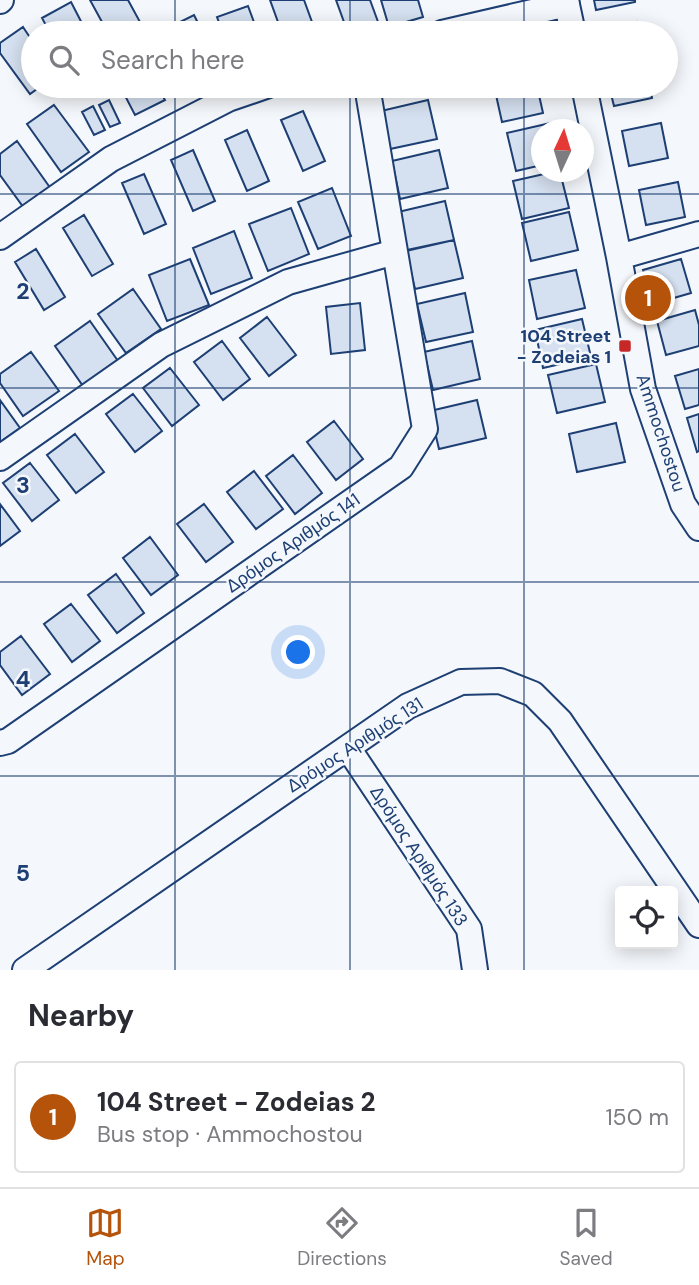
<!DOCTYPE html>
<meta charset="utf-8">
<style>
body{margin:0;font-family:"DM Sans",sans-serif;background:#f2f2f3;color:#2b2b33}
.controls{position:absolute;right:21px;bottom:21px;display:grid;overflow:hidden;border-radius:7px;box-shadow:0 4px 18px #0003}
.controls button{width:63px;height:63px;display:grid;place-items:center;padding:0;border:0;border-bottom:2px solid #e1e1e2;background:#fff;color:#2b2b33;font:35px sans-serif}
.compass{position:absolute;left:531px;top:119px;width:63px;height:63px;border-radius:50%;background:#fff;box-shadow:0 4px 18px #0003;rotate:4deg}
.you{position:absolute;left:299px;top:653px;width:24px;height:24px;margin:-18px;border:5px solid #fff;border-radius:50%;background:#1a73e8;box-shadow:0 0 0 10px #1a73e833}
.badge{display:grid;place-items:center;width:46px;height:46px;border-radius:50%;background:#b45309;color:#fff;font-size:23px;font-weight:700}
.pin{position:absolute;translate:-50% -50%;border:4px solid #fff;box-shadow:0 2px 7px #0006}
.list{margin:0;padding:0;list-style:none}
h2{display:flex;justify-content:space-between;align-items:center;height:91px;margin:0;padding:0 28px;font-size:30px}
h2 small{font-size:23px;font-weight:400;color:#7c7c81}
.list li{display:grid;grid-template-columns:46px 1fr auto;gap:21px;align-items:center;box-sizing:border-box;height:112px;margin:0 14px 14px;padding:0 14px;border:2px solid #e1e1e2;border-radius:7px}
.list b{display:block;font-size:26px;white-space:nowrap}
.list p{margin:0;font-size:23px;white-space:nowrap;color:#7c7c81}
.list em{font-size:23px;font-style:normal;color:#7c7c81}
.icon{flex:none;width:38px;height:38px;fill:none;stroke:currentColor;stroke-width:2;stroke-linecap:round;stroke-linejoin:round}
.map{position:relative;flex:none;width:699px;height:970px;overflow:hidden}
.search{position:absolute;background:#fff;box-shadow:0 4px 18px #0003;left:21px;right:21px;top:21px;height:77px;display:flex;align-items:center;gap:18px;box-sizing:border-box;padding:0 24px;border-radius:38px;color:#7c7c81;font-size:26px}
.sheet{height:217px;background:#fff}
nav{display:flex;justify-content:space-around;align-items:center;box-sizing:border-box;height:98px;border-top:2px solid #e1e1e2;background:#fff;font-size:19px;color:#7c7c81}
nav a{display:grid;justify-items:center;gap:4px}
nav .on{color:#b45309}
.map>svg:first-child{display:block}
.building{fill:#d5e0f0;stroke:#1d3f73;stroke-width:2}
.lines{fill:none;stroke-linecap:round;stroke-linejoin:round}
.minor-casing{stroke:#1d3f73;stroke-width:28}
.minor{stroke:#f4f7fb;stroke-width:24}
.grid{fill:none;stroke:#1d3f73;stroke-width:2;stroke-opacity:0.55}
.poi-dot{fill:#c62828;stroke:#f4f7fb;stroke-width:2.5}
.labels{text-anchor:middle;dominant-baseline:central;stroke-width:5;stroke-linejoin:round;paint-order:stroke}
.poi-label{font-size:18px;font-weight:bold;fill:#1d3f73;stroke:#f4f7fb;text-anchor:end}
.street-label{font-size:18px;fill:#1d3f73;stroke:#f4f7fb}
.grid-label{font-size:23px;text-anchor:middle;font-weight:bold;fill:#1d3f73;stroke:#f4f7fb;stroke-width:5;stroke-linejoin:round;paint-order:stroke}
</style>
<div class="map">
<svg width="699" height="970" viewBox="0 0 699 970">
<rect width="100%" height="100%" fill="#f4f7fb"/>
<!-- building -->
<path class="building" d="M 90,0 L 128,0 L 140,22 L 119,33 L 108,33 Z
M 270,0 L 304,0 L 316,33 L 282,33 Z
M 336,0 L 370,0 L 381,30 L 371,33 L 348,33 Z
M 381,0 L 418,0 L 423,17 L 389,27 Z
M 594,0 L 635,0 L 635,2 L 596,10 Z
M 71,2 L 87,33 L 50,33 L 42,18 Z
M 248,6 L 258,33 L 223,33 L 217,17 Z
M 194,15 L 203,33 L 166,33 L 164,30 Z
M 637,22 L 640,33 L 599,33 L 599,30 Z
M 23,27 L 33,42 L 33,86 L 41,86 L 30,94 L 0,53 L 0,43 Z
M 120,86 L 157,86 L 165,100 L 135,115 Z
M 494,86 L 537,86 L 543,113 L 502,122 Z
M 609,86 L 650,86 L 652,98 L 614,106 Z
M 109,100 L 120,123 L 110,127 L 99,105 Z
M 428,100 L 437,139 L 390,149 L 381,111 Z
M 54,105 L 89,152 L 61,172 L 27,124 Z
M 93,106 L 105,130 L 94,135 L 82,112 Z
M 303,111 L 325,161 L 303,171 L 281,120 Z
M 555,122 L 557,130 L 542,130 L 542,165 L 516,171 L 507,133 Z
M 661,123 L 668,158 L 629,166 L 622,131 Z
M 247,130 L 269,181 L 247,191 L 225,140 Z
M 17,141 L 51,189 L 24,208 L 0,175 L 0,154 Z
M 193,150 L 215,201 L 193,211 L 171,160 Z
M 439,150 L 448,188 L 400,199 L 392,161 Z
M 553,172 L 560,172 L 569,208 L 522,219 L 513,181 Z
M 144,174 L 166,224 L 144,234 L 122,183 Z
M 678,182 L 685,217 L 646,225 L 639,190 Z
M 332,188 L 351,236 L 318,249 L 298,202 Z
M 445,201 L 454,240 L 407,250 L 398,212 Z
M 291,208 L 309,254 L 268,271 L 249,224 Z
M 569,212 L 578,250 L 531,261 L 522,223 Z
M 84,215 L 113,264 L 92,276 L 63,228 Z
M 234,231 L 252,278 L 211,294 L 193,248 Z
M 454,240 L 463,278 L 415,289 L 406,251 Z
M 36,249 L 65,297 L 44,310 L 15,262 Z
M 190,259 L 209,305 L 167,321 L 149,275 Z
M 681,259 L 691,293 L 653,304 L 643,270 Z
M 576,270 L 585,308 L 537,319 L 529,280 Z
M 133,289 L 161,329 L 126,353 L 98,314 Z
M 465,293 L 473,332 L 426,342 L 417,304 Z
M 360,303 L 365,350 L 331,354 L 326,307 Z
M 695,310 L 699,325 L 699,346 L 666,355 L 657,321 Z
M 267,317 L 296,355 L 269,376 L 240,338 Z
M 582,319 L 591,357 L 543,368 L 535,330 Z
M 90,321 L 118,361 L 83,386 L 55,346 Z
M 222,341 L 250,379 L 223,400 L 194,362 Z
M 472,341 L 480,379 L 433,390 L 424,352 Z
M 31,352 L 59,391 L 23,416 L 0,383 L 0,374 Z
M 596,364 L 605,402 L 557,413 L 548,375 Z
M 170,368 L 199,405 L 172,426 L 143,388 Z
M 699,369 L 699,405 L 685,409 L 675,376 Z
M 133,394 L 162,431 L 135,452 L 106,414 Z
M 0,400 L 20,428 L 0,442 Z
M 477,400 L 486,438 L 439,449 L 430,411 Z
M 699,414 L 699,451 L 697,452 L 687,418 Z
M 334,421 L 363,459 L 336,480 L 307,442 Z
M 616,423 L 625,462 L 577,472 L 569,434 Z
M 75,434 L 104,472 L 76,493 L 47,455 Z
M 293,455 L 322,493 L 295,514 L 266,476 Z
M 30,463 L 59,500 L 32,521 L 3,483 Z
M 254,471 L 283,509 L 256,529 L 227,492 Z
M 0,504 L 20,531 L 0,546 Z
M 204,504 L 233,542 L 206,562 L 177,524 Z
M 150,537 L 178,575 L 151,595 L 123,558 Z
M 116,574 L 144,613 L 117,633 L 88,595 Z
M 71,604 L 100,641 L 72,662 L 44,624 Z
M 21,636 L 50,674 L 22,695 L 0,665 L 0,652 Z"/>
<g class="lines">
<defs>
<path id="minor" d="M 566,0 L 573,33
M 0,1 L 1,0
M 442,33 L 567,4
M 584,86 L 619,257 L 643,389 L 683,504 L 699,528
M 0,237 L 111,159 L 228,99 L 266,86
M 619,257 L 699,234
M 0,458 L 161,345 L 288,282 L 395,252
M 0,743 L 8,741 L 401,467 L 425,429 L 367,86
M 348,748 L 469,929 L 475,970
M 25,970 L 408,706 L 461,682 L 500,681 L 533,694 L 560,721 L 699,925"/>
</defs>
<!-- minor casing -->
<use href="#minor" class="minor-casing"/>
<!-- minor -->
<use href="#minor" class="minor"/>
</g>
<!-- grid -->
<path class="grid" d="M 175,0 L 175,33M 350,0 L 350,33M 524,0 L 524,33M 175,86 L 175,970M 350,86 L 350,970M 524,86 L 524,970M 0,194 L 699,194M 0,388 L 699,388M 0,582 L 699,582M 0,776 L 699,776"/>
<!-- markers -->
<rect class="poi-dot" x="618" y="339" width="14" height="14" rx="3.5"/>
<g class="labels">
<!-- poi labels -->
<g class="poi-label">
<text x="611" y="336">104 Street<tspan x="611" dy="21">- Zodeias 1</tspan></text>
</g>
<!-- street labels -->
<g class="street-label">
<text transform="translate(661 433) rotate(72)">Ammochostou</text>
<text transform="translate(293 543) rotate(-35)">Δρόμος Αριθμός 141</text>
<text transform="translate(355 745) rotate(-33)">Δρόμος Αριθμός 131</text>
<text transform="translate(419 856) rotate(57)">Δρόμος Αριθμός 133</text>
</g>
</g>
<g class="grid-label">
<text x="23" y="299">2</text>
<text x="23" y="493">3</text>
<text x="23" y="687">4</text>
<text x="23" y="881">5</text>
</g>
</svg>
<div class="controls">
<button><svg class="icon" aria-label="locate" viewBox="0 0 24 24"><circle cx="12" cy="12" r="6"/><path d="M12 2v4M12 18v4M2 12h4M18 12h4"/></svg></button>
</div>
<svg class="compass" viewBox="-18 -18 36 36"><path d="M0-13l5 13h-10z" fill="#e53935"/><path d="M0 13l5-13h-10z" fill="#7c7c81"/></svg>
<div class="you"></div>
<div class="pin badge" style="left:648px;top:298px">1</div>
<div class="search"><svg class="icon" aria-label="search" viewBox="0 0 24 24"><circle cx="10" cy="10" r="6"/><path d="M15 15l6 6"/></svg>Search here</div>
</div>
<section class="sheet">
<h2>Nearby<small></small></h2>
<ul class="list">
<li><span class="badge">1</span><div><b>104 Street - Zodeias 2</b><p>Bus stop · Ammochostou</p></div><em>150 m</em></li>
</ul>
</section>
<nav>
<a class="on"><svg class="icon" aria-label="map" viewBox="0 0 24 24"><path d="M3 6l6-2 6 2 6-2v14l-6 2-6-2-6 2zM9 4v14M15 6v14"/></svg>Map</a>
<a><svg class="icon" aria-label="directions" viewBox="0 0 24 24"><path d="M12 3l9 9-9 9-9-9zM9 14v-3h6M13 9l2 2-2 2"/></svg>Directions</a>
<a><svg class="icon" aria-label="saved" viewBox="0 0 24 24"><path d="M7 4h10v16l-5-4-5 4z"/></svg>Saved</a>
</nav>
